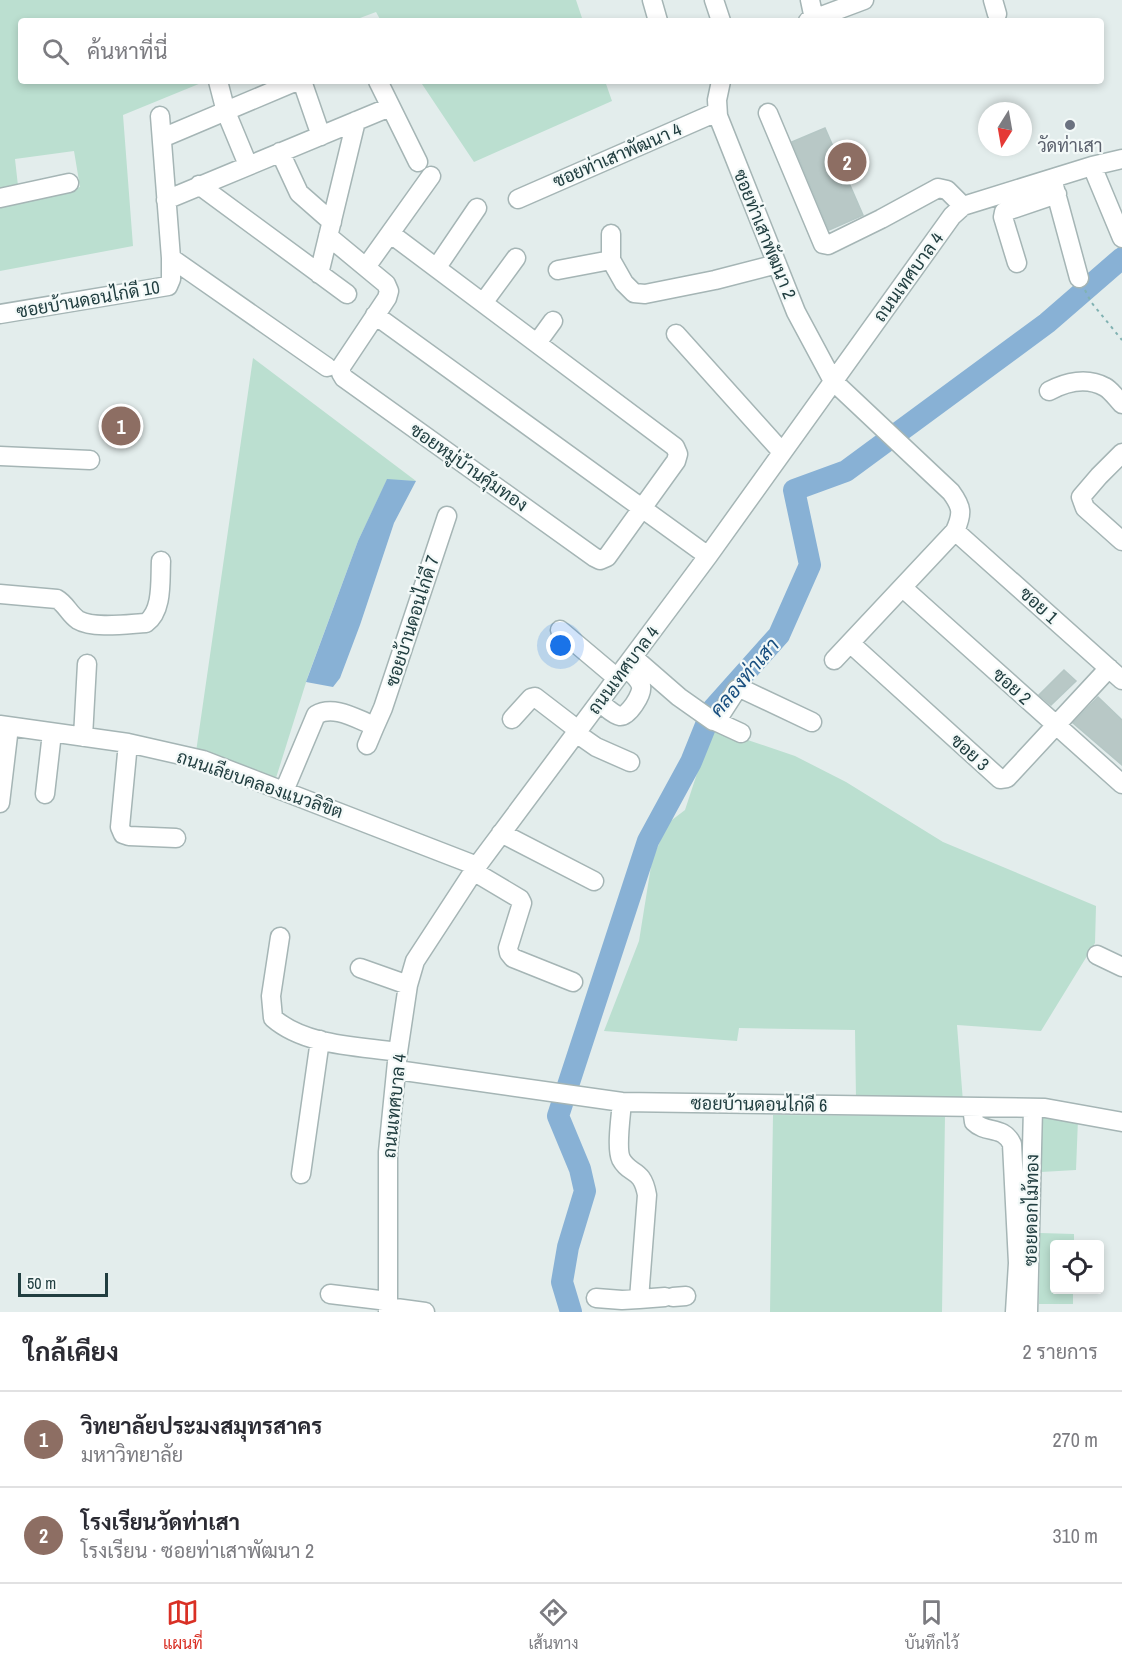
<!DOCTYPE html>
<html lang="th">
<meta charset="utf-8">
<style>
body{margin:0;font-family:"Archivo Narrow",Sarabun,sans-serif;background:#f7f7f7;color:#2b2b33}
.controls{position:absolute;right:18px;bottom:18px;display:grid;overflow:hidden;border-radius:6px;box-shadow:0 3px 9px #0003}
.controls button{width:54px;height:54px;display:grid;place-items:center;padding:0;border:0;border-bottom:2px solid #e1e1e2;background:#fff;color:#2b2b33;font:30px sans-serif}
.compass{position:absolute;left:978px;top:102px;width:54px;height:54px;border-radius:50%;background:#fff;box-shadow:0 3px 9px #0003;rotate:191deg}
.scale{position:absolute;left:18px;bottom:15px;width:90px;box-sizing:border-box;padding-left:6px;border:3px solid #213e40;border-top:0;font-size:16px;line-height:21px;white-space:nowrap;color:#213e40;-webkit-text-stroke:4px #f3f9f8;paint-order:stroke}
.you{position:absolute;left:561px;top:646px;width:21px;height:21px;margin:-15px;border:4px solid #fff;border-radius:50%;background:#1a73e8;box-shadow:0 0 0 9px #1a73e833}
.badge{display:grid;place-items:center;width:39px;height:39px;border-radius:50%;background:#d93025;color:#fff;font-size:20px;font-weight:700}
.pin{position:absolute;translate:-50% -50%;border:3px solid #fff;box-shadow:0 2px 6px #0006}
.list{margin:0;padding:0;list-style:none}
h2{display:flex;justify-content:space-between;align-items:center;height:78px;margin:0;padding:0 24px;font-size:26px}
h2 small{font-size:20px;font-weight:400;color:#7c7c81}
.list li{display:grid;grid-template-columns:39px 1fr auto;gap:18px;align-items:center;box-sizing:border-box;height:96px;padding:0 24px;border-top:2px solid #e1e1e2}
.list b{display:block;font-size:22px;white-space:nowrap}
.list p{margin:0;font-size:20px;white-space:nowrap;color:#7c7c81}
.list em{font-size:20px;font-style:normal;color:#7c7c81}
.icon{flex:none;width:33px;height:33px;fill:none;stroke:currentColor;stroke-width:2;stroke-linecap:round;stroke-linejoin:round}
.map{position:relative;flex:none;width:1122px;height:1312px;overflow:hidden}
.search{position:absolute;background:#fff;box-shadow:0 3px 9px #0003;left:18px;right:18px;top:18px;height:66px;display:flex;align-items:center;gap:15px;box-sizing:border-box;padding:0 21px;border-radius:6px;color:#7c7c81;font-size:22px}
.sheet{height:270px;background:#fff}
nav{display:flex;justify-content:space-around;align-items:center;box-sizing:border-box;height:84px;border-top:2px solid #e1e1e2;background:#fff;font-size:16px;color:#7c7c81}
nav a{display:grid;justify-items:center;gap:3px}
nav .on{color:#d93025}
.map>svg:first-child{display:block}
.green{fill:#bbdfd0}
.water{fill:#88b1d5}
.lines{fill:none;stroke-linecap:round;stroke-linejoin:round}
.river{stroke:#88b1d5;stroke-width:22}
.building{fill:#b8c8c6;stroke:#b5c7c5;stroke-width:1.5}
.minor-casing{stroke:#a5b5b5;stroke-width:21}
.path{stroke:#81b2b2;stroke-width:2;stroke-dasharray:3 4.5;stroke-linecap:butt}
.minor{stroke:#fff;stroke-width:18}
.worship-dot{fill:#6b7280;stroke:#f3f9f8;stroke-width:2}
.labels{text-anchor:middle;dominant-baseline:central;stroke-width:4.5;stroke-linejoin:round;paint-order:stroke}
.worship-label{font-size:18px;fill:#5b616d;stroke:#f3f9f8}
.street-label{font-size:18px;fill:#213e40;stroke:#f3f9f8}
.water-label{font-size:20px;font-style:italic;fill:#184e7f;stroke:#f3f9f8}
</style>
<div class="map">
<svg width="1122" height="1312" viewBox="0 0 1122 1312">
<rect width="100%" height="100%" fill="#e3edec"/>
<!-- green -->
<path class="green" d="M 0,0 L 576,0 L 583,21 L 381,21 L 376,12 L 352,21 L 21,21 L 21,81 L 206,81 L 123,115 L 133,246 L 0,271 L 0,205 L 80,187 L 74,151 L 15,159 L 18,186 L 0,189 Z
M 420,81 L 605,81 L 612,101 L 474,162 Z
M 253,358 L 416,481 L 387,480 L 358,541 L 308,676 L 276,778 L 196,752 Z
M 712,728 L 795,756 L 846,782 L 943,842 L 1096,906 L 1095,943 L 1041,1031 L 957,1025 L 963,1102 L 856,1099 L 855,1030 L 739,1028 L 737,1041 L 604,1031 L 639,941 L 652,860 L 668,823 L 685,810 Z
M 773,1115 L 945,1116 L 942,1312 L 770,1312 Z
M 1042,1117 L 1078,1119 L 1076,1170 L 1041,1172 Z
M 1040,1233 L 1074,1234 L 1074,1244 L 1054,1244 L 1054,1290 L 1073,1290 L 1073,1304 L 1039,1304 Z"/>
<!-- water -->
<path class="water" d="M 387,479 L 416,481 L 394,523 L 360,625 L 340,678 L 333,687 L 306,682 L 358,541 Z"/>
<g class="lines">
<!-- river -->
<path class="river" d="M 571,1312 L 562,1282 L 568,1247 L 585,1191 L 580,1169 L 558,1116 L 648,841 L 691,762 L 712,710 L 779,635 L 810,565 L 794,490 L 846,471 L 1047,323 L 1122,258"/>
</g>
<!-- building -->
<path class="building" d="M 825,128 L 863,215 L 829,230 L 792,142 Z
M 1064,670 L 1076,681 L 1051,705 L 1039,695 Z
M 1098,697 L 1122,720 L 1122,765 L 1073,723 Z"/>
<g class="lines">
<defs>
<path id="minor" d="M 652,0 L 658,21
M 714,0 L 721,21
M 810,0 L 814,19
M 993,0 L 997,14
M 808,21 L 864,0
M 218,81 L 226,112 L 248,165
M 302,81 L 321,136
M 378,81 L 418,162
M 721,81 L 717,100 L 718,116 L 796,312 L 833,381 L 951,492 C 962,507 963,513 955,531 L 834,660
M 768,113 L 823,244 L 828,245 L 881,219 L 938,188 L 947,190 L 963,206
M 162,138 L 297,81
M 280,152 L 299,193 L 332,222
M 1092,166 L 1122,238
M 1053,182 L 1079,278
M 199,185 L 347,294
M 0,198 L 69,183
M 518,199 L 717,112
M 166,200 L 390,107
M 611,234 L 611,260 L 624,283 L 634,293 L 645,294 L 715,280 L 777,264
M 328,236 L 386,284 L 389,291 L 387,298 L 341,367 L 341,373 L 344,378 L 594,557 L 600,560 L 607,557 L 676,461 L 678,454 L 675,447 L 391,234
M 171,258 L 327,367
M 1017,263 L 1003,217 L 1004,212 L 1057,194
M 366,267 L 431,176
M 437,267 L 477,208
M 558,270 L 611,260
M 319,274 L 356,121
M 483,303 L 516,258
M 0,314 L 168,286 L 171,279 L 171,258 L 160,116
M 375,315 L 708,556
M 676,334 L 782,452
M 537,343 L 553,321
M 1049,391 C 1066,382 1087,377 1105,387 C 1111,390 1117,399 1122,404
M 1122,453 L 1099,476 L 1081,497 L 1085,508 L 1122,541
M 0,456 L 90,460
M 955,531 L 1122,680
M 903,588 L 1122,784
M 0,594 L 57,599 C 66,604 69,614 78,620 C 93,629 128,624 146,623 C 163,611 160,581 161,561
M 560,630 L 617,678
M 850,643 L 1000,779 L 1007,778 L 1109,668
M 633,657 L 679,697 L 713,721 L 717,720 L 737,689 L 740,688 L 812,722
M 599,702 C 605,706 613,715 620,716 C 628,717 643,694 641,686 C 639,678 630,672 625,667
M 512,719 L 531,698 L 535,697 L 578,730
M 715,721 L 741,733
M 0,725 L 128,743 L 203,760 L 477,866
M 576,733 L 596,747 L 630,762
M 83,737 L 87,664
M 128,743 L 120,827 L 123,834 L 129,836 L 176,838
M 367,745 L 375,726
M 284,791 L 316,715 C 334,704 358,720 375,726 L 383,708 L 447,516
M 45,794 L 52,733
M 0,803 L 9,727
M 501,833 L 594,881
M 473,871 L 520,899 L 522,903 L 508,948 L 509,953 L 513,958 L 573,982
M 280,937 L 271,996 L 273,1018 C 305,1046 358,1046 398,1052
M 1097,955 L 1122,967
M 360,968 L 408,985
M 397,1070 L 622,1102 L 1045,1108 L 1122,1122
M 972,1107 L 974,1122 C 986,1134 1003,1125 1012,1144 L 1018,1263 L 1015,1312
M 301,1174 L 320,1040
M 330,1294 L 388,1301
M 673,1297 L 686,1296
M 596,1298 L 622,1300 L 639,1299 L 647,1195 C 642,1167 630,1176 621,1159 C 616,1148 621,1115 622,1102
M 639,1299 L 665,1297
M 388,1307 L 425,1312
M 388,1312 L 388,1152 L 398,1052 L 408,985 L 415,961 L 477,866 L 708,556 L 952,216 L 963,206 L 1092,166 L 1122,159
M 1028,1312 L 1033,1108"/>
</defs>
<!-- minor casing -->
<use href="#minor" class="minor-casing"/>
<!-- path -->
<path class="path" d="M 1085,290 L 1091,302 L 1122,340"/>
<!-- minor -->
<use href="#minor" class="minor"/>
</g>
<!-- markers -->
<circle class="worship-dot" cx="1070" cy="125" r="6"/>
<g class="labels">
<!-- worship labels -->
<g class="worship-label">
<text x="1070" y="145">วัดท่าเสา</text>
</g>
<!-- street labels -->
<g class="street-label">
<text transform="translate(617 155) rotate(-23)">ซอยท่าเสาพัฒนา 4</text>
<text transform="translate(765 234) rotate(68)">ซอยท่าเสาพัฒนา 2</text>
<text transform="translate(908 277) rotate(-54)">ถนนเทศบาล 4</text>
<text transform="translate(88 299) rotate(-10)">ซอยบ้านดอนไก่ดี 10</text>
<text transform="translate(469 467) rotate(35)">ซอยหมู่บ้านคุ้มทอง</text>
<text transform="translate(1039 605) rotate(42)">ซอย 1</text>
<text transform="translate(412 621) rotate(-72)">ซอยบ้านดอนไก่ดี 7</text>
<text transform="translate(623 670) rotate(-53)">ถนนเทศบาล 4</text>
<text transform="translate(1012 686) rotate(42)">ซอย 2</text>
<text transform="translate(970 752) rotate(42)">ซอย 3</text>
<text transform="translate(260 784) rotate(19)">ถนนเลียบคลองแนวลิขิต</text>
<text transform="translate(759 1104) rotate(1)">ซอยบ้านดอนไก่ดี 6</text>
<text transform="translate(394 1106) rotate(-84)">ถนนเทศบาล 4</text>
<text transform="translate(1031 1210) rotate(-89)">ซอยดอกไม้ทอง</text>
</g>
<!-- water labels -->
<g class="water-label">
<text transform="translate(744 677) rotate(-50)">คลองท่าเสา</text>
</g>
</g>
</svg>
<div class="controls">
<button><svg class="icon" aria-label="locate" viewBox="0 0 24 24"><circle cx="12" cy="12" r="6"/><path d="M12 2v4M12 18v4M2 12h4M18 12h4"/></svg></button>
</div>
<svg class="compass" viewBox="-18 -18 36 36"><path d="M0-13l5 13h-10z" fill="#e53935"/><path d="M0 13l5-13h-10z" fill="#7c7c81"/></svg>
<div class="scale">50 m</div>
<div class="you"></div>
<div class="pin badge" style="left:121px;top:426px;background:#8d6e63">1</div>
<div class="pin badge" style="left:847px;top:162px;background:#8d6e63">2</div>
<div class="search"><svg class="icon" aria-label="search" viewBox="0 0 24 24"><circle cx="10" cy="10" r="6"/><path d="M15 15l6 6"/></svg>ค้นหาที่นี่</div>
</div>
<section class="sheet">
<h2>ใกล้เคียง<small>2 รายการ</small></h2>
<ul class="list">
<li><span class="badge" style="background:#8d6e63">1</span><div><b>วิทยาลัยประมงสมุทรสาคร</b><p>มหาวิทยาลัย</p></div><em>270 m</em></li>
<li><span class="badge" style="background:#8d6e63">2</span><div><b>โรงเรียนวัดท่าเสา</b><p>โรงเรียน · ซอยท่าเสาพัฒนา 2</p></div><em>310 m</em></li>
</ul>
</section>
<nav>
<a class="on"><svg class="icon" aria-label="map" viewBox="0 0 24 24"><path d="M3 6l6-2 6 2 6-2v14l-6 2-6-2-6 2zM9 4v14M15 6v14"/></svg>แผนที่</a>
<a><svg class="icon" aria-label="directions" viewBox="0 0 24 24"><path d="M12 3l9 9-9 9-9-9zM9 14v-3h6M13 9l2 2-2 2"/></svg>เส้นทาง</a>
<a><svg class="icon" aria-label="saved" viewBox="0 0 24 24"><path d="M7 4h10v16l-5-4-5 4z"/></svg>บันทึกไว้</a>
</nav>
